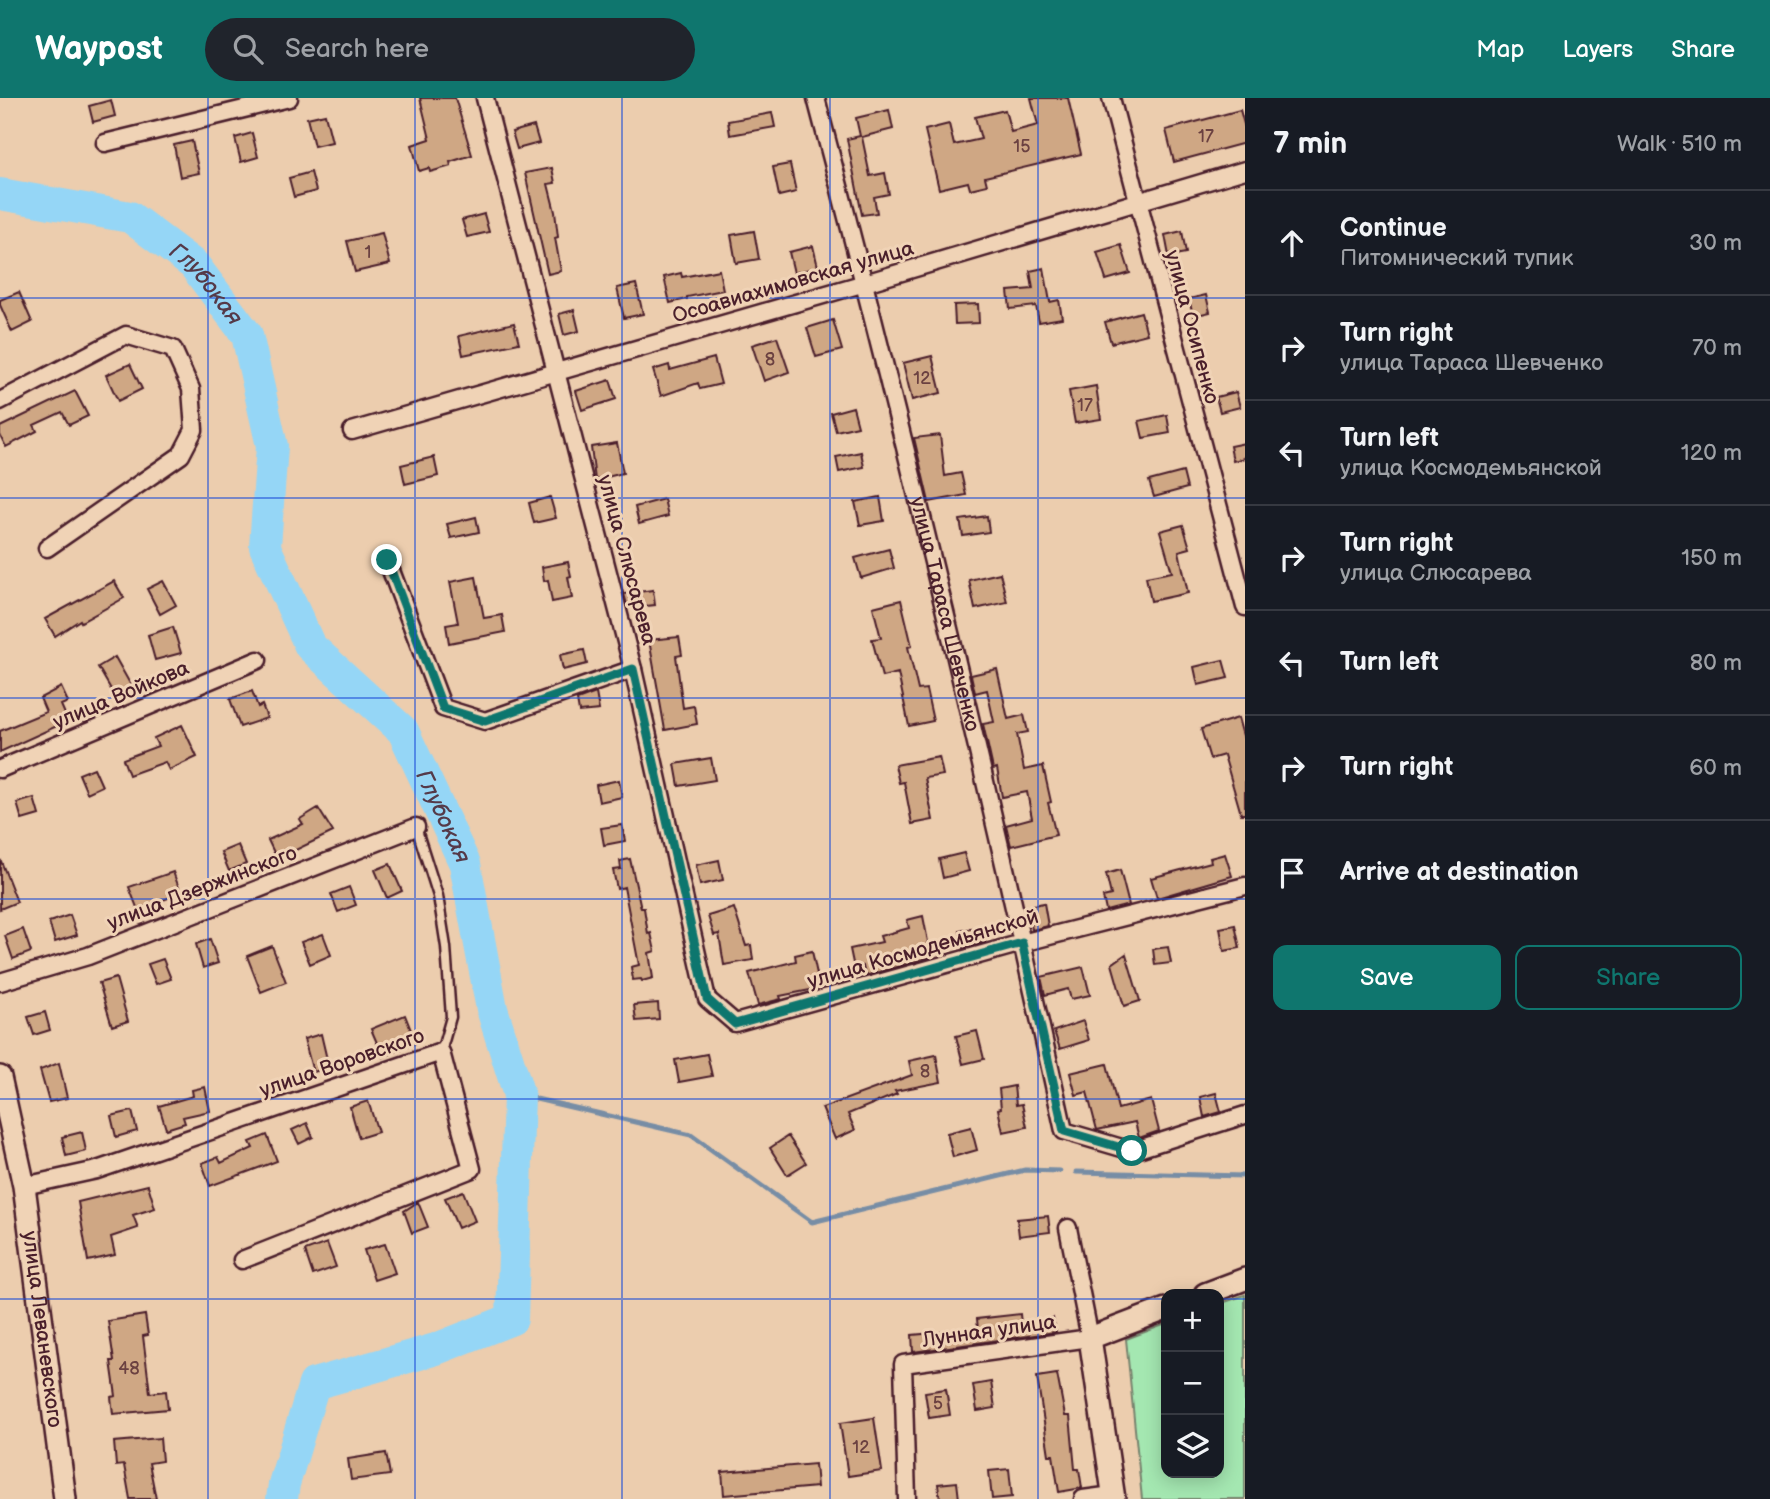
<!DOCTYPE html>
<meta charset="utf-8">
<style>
body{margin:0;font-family:"Balsamiq Sans",sans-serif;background:#20242c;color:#f1f3f6}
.controls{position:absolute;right:21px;bottom:21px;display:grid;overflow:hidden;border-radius:14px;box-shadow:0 4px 18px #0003}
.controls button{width:63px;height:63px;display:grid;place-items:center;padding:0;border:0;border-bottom:2px solid #363941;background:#171b24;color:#f1f3f6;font:35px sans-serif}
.stop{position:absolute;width:21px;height:21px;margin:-16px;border:5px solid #0f766e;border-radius:50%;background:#fff}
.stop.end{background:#0f766e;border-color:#fff;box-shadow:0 2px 7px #0008}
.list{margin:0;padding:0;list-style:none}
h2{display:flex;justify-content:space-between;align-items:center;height:91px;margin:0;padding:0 28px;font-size:30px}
h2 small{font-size:23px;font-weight:400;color:#9ea1a6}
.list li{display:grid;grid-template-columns:46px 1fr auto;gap:21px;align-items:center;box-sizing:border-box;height:105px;padding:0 28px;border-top:2px solid #363941}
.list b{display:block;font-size:26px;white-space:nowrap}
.list p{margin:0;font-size:23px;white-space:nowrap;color:#9ea1a6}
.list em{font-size:23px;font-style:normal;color:#9ea1a6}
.actions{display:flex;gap:14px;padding:21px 28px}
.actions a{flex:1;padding:16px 0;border:2px solid #0f766e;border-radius:14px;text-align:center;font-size:24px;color:#0f766e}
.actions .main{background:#0f766e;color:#fff}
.icon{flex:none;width:38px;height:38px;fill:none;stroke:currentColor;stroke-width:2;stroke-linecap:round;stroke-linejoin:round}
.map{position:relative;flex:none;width:1245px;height:1401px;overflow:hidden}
header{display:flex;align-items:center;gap:42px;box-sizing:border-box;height:98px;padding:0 35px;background:#0f766e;color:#fff}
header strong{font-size:33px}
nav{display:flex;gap:38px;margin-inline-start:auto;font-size:24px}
.search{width:490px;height:63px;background:#20242c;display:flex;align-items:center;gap:18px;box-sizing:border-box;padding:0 24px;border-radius:38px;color:#9ea1a6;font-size:26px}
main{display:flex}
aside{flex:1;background:#171b24}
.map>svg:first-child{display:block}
.green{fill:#a4e7b1;stroke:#77836e;stroke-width:2}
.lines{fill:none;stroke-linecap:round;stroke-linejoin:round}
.stream{stroke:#778da5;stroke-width:5}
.river{stroke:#95d6f6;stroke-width:32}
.building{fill:#cfa784;stroke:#4a1f2b;stroke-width:2}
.lane-casing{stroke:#4a1f2b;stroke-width:13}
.street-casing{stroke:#4a1f2b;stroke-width:21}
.secondary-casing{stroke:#4a1f2b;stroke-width:26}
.lane{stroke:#f0d3b6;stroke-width:8}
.street{stroke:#f0d3b6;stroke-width:16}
.secondary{stroke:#f0d3b6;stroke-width:21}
.route{stroke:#0f766e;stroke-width:9}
.grid{fill:none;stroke:#1d4ed8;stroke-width:2;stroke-opacity:0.55}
.labels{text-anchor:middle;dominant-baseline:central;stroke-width:6;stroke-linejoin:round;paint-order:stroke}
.number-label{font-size:18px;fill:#6b4141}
.street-label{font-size:21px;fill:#4a1f2b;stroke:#f0d3b6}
.water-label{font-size:23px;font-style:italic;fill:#553a49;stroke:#f0d3b6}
</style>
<header>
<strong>Waypost</strong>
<div class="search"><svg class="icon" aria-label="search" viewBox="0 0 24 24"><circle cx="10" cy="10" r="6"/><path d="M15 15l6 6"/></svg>Search here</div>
<nav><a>Map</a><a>Layers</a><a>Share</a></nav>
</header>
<main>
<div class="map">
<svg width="1245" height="1401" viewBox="0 0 1245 1401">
<rect width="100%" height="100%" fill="#eccdae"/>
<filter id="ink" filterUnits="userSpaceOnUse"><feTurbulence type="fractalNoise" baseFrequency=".0143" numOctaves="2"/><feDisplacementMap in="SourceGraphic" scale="14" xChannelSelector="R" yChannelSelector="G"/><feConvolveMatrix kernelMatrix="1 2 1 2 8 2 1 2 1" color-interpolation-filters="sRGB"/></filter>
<g filter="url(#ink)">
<!-- green -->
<path class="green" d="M 1245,1197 L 1245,1401 L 1142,1401 L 1126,1241 L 1166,1226 L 1166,1375 L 1219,1375 L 1219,1206 Z"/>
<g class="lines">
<!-- stream -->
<path class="stream" d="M 519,997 L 691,1037 L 812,1124 L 1025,1072 L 1060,1073
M 1076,1074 L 1245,1078"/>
<!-- river -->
<path class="river" id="s1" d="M 0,96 L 130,119 L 194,167 L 247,237 L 272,348 L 265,449 L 310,548 L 403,633 L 465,766 L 492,911 L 519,997 L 512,1221 L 436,1251 L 314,1286 L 284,1386 L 282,1401"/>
</g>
<!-- building -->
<path class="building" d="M 420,0 L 455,0 L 472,57 L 450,64 L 451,68 L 430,74 L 429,70 L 419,73 L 412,47 L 430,41 Z
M 1031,0 L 1068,0 L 1081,56 L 985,79 L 987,87 L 970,91 L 968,84 L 939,91 L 925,32 L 949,26 L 954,47 L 981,41 L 975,19 L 1005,12 L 1011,34 L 1038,27 Z
M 111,2 L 115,18 L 93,24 L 89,8 Z
M 889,12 L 893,31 L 862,39 L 870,78 L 885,75 L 889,96 L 874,99 L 877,115 L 862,117 L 847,41 L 860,38 L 856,20 Z
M 1240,12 L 1245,30 L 1245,45 L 1174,64 L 1166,32 Z
M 772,15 L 775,29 L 730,37 L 728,23 Z
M 325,16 L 332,44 L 314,48 L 307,20 Z
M 534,28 L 539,45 L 517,51 L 512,34 Z
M 252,35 L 258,59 L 241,64 L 235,40 Z
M 192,43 L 199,75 L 180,79 L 174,47 Z
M 790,66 L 796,94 L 779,98 L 773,69 Z
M 552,70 L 555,85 L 548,86 L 555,114 L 558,139 L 555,140 L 561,173 L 548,176 L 525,75 Z
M 311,74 L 316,93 L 294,99 L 289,80 Z
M 484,116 L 489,134 L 467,139 L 462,122 Z
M 754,133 L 759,161 L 736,165 L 731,137 Z
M 1182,133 L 1186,155 L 1169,158 L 1165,137 Z
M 382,135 L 390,166 L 355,174 L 347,143 Z
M 1121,147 L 1130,175 L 1106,182 L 1097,154 Z
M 813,148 L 818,169 L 794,175 L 789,154 Z
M 1044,170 L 1050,204 L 1059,202 L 1062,220 L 1039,224 L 1036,208 L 1010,211 L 1008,193 L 1033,191 L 1030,173 Z
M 719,172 L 723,192 L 687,199 L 687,201 L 670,205 L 664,179 L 681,175 L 682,179 Z
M 636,186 L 643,216 L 624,220 L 617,190 Z
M 19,194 L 32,224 L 12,234 L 0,207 L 0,202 Z
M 1206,197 L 1210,214 L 1193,218 L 1189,201 Z
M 978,206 L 979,225 L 955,226 L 954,207 Z
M 574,212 L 579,233 L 564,237 L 559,216 Z
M 1141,214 L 1147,236 L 1111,245 L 1105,224 Z
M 833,222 L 842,252 L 816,259 L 807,230 Z
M 514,225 L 519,245 L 463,257 L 459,238 Z
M 777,239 L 789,274 L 764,283 L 752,247 Z
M 932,258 L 941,295 L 912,302 L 903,265 Z
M 714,260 L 721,286 L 700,291 L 698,285 L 661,298 L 653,272 L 669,267 L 670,272 Z
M 130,266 L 142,291 L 118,303 L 106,277 Z
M 610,282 L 616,301 L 582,312 L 576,293 Z
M 1096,288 L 1101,321 L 1075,325 L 1069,293 Z
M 75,293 L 88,318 L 69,327 L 62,314 L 34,327 L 37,333 L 6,349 L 0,337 L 0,329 Z
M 1236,294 L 1240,309 L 1220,314 L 1216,299 Z
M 853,309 L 858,328 L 836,333 L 831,315 Z
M 1167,317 L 1170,335 L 1143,340 L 1139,323 Z
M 940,337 L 945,378 L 961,375 L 966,397 L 929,404 L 914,340 Z
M 617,345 L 623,375 L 595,382 L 591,349 Z
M 1245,345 L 1245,360 L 1233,363 L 1230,348 Z
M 861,354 L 864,369 L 839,374 L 836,359 Z
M 434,359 L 438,378 L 405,386 L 401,367 Z
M 1183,374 L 1187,390 L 1154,399 L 1149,383 Z
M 550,399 L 556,420 L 534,425 L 529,405 Z
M 880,399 L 884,423 L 860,427 L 855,404 Z
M 664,401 L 668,418 L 639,426 L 635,409 Z
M 987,418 L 989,434 L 963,438 L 960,422 Z
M 476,419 L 479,434 L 451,440 L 447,426 Z
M 1183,427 L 1190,450 L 1179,453 L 1188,495 L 1151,503 L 1146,479 L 1172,474 L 1160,433 Z
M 889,451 L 894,470 L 861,480 L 855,460 Z
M 568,464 L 571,478 L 568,479 L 572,500 L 552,504 L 548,482 L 544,483 L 542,469 Z
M 1000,475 L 1007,504 L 975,511 L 969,482 Z
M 476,479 L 484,520 L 502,517 L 505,534 L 449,545 L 446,527 L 458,525 L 450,484 Z
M 114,483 L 124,500 L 81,524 L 80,522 L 55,538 L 45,521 Z
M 163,483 L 176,507 L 160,516 L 147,491 Z
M 653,492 L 655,507 L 628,510 L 624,496 Z
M 901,502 L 912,548 L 908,549 L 918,592 L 926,591 L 933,623 L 909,628 L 898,575 L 882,579 L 872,541 L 881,540 L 873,509 Z
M 173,529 L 181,555 L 155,562 L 148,537 Z
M 679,539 L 682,557 L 676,558 L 683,610 L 694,608 L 697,626 L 665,632 L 649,542 Z
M 584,552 L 587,566 L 563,572 L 560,557 Z
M 115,559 L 133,591 L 116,600 L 98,569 Z
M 1223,562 L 1228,580 L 1198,587 L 1194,569 Z
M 997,571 L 1008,621 L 1024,617 L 1028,634 L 1017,636 L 1024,672 L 1043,668 L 1051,704 L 1048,705 L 1056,737 L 1011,748 L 1006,727 L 1032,720 L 1027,694 L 1002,699 L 997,670 L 993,671 L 983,626 L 994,624 L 987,592 L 975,595 L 971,577 Z
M 61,589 L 68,604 L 61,607 L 68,623 L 0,654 L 0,633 L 46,614 L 40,600 Z
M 252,593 L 258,609 L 262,607 L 267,620 L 240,629 L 230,601 Z
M 596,595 L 599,612 L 579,614 L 577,602 Z
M 1238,620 L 1245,645 L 1245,716 L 1241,716 L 1224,657 L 1210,661 L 1201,631 Z
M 182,627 L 197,659 L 169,672 L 165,664 L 129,677 L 123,661 L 158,648 L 154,640 Z
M 939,659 L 943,677 L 925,680 L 933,722 L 912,726 L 904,684 L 899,685 L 895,667 Z
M 711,660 L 715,682 L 679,688 L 675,666 Z
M 94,670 L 102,688 L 87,695 L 79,676 Z
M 619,682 L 622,699 L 599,704 L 596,687 Z
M 34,700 L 39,717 L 22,722 L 17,705 Z
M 318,710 L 333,734 L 277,761 L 268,742 L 303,726 L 300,721 Z
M 622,727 L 625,743 L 604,747 L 601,730 Z
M 238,747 L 246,766 L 229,773 L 221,754 Z
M 964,755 L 969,773 L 943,780 L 939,761 Z
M 1225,756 L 1232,778 L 1157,800 L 1151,780 L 1211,764 L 1210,760 Z
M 630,761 L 641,810 L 644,810 L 648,836 L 651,835 L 655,853 L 649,855 L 653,880 L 642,883 L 641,881 L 633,882 L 631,869 L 639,867 L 624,789 L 617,791 L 613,772 L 621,771 L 620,763 Z
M 719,762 L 723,782 L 700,787 L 696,767 Z
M 1,763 L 17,804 L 0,811 L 0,764 Z
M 390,766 L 402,793 L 387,800 L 375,772 Z
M 1120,772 L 1129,807 L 1106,813 L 1103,799 L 1111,797 L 1106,776 Z
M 173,774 L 181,795 L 138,812 L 129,789 Z
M 349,789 L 356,807 L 338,814 L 331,796 Z
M 1044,805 L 1048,828 L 1032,832 L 1028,808 Z
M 734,810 L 746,848 L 751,847 L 753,862 L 724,867 L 719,836 L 714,837 L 708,818 Z
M 70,817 L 77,837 L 55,844 L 49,824 Z
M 923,818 L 931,859 L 865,878 L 863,868 L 854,870 L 850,851 L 882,844 L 880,838 L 909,830 L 907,822 Z
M 1235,827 L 1240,850 L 1224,853 L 1220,830 Z
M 982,828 L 985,844 L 963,850 L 960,833 Z
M 23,831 L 31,854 L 13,861 L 5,838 Z
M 323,836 L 331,857 L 310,866 L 301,844 Z
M 210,841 L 218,865 L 203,870 L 196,846 Z
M 272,848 L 286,884 L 261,894 L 247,858 Z
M 1168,849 L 1171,865 L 1155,867 L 1153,851 Z
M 812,853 L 820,890 L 780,898 L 781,901 L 758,907 L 749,875 L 796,863 L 795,857 Z
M 1126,856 L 1140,903 L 1124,908 L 1112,866 Z
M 163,861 L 171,881 L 156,886 L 148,866 Z
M 1083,869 L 1090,897 L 1071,901 L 1068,891 L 1045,897 L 1041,879 Z
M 116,880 L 128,923 L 112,928 L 99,885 Z
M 658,905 L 659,921 L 636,923 L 634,907 Z
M 45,914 L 50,932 L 34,937 L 28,919 Z
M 405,917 L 416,945 L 383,959 L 371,931 Z
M 1083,923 L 1089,942 L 1060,951 L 1054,933 Z
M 977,933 L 984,961 L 963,966 L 956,938 Z
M 321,936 L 329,970 L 313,974 L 304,941 Z
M 707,956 L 712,978 L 679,984 L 675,962 Z
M 936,957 L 941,984 L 895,993 L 897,996 L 848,1016 L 855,1032 L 835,1041 L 822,1010 L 912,977 L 909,963 Z
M 59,965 L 67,1000 L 49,1004 L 40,972 Z
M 1107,966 L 1118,1011 L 1151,1002 L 1159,1033 L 1139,1040 L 1135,1024 L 1097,1032 L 1087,994 L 1076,997 L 1070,975 Z
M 1014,988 L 1016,1007 L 1022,1006 L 1027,1029 L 1003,1034 L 998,1011 L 1001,1010 L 999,991 Z
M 205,989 L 210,1013 L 183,1019 L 185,1025 L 166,1031 L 159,1008 L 193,998 L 192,992 Z
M 1216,995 L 1221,1014 L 1204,1019 L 1200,999 Z
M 368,1003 L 378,1034 L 359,1040 L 350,1009 Z
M 132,1013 L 137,1033 L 116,1039 L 111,1018 Z
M 307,1025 L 313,1039 L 299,1046 L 292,1032 Z
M 971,1029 L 977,1052 L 953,1059 L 947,1035 Z
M 82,1034 L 86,1053 L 66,1058 L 62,1039 Z
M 267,1037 L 277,1063 L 210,1088 L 202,1065 L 218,1059 L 221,1065 L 253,1050 L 250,1044 Z
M 788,1038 L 806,1065 L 787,1077 L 770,1050 Z
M 148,1087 L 155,1110 L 133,1117 L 138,1130 L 111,1139 L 115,1157 L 88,1163 L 78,1104 Z
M 463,1093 L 475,1123 L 458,1130 L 445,1100 Z
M 418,1104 L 428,1129 L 412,1135 L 404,1113 Z
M 1048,1118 L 1050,1134 L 1019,1138 L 1017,1121 Z
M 327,1145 L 336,1169 L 313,1177 L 305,1153 Z
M 385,1146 L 395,1175 L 374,1182 L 364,1152 Z
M 1020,1216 L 1021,1226 L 1053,1220 L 1056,1234 L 913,1254 L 912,1237 L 978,1231 L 977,1221 Z
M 145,1217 L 148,1237 L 143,1238 L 150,1295 L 166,1293 L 168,1311 L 113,1316 L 111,1299 L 116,1298 L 111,1263 L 114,1263 L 108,1223 Z
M 1057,1276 L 1065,1318 L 1070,1318 L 1075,1371 L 1079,1371 L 1082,1390 L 1059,1394 L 1053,1357 L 1049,1357 L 1037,1279 Z
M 991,1284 L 995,1310 L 977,1313 L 973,1287 Z
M 946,1291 L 950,1317 L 929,1320 L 925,1294 Z
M 874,1320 L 882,1373 L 848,1378 L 840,1325 Z
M 160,1340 L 162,1363 L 149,1365 L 156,1401 L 130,1401 L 124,1367 L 116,1368 L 114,1344 Z
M 386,1355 L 390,1377 L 351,1382 L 348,1361 Z
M 815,1366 L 817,1389 L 724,1397 L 722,1374 Z
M 1009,1371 L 1012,1399 L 992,1401 L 989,1373 Z
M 957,1384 L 959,1401 L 940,1401 L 938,1386 Z"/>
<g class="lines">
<defs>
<path id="lane" d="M 416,729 L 438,798 L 446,849 L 451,919 L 441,954"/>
<g id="street">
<path d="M 485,0 L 633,571 L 707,901 L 735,925 L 1022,845 L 1245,788"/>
<path id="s2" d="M 816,0 C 906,342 988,687 1064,1033 L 1132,1053 L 1245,1017"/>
<path d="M 1111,0 L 1245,509"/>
<path d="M 105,45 L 289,0"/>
<path d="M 0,303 L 126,237 L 173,251 L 191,291 L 194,332 L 181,357 L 47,450"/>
<path d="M 352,333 L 865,185 L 1245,72"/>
<path d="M 387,462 L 443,610 L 485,623 L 633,571"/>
<path d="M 0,671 L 258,562"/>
<path d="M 0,884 L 88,858 L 416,729"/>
<path d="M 24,1088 L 97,1072 L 441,954 L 472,1071 L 242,1162"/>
<path d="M 907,1401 L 903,1266 L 1090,1240 L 1068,1130"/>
<path d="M 1083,1401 L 1113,1397"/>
</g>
<g id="secondary">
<path id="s3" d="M 0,979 L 24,1088 L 65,1401"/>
<path d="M 1205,1196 L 1245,1181"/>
<path d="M 1114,1401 L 1090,1240 L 1166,1211"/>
</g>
</defs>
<!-- lane casing -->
<use href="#lane" class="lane-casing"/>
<!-- street casing -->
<use href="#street" class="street-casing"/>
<!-- secondary casing -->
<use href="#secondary" class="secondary-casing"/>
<!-- lane -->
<use href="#lane" class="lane"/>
<!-- street -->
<use href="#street" class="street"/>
<!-- secondary -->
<use href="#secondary" class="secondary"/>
</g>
</g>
<g class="lines" filter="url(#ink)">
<!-- route -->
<path class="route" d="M 387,462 L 443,610 L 485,623 L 633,571 L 707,901 L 735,926 L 1022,845 L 1064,1033 L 1132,1053"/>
</g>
<!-- grid -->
<path class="grid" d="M 208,0 L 208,1401M 415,0 L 415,1401M 622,0 L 622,1401M 830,0 L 830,1401M 1038,0 L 1038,1401M 0,200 L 1245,200M 0,400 L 1245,400M 0,600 L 1245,600M 0,801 L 1245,801M 0,1001 L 1245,1001M 0,1201 L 1166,1201M 1219,1201 L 1245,1201"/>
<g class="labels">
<!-- number labels -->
<g class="number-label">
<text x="1206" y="38">17</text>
<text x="1022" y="48">15</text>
<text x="368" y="154">1</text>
<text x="770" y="261">8</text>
<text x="922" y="280">12</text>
<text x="1085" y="307">17</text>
<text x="925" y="973">8</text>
<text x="129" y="1270">48</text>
<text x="938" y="1305">5</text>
<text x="861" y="1349">12</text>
</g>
<!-- street labels -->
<g class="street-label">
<text transform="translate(793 184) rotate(-16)">Осоавиахимовская улица</text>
<text transform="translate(1192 229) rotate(75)">улица Осипенко</text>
<text transform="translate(627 462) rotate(75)">улица Слюсарева</text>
<text stroke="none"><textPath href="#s2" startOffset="532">улица Тараса Шевченко</textPath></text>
<text transform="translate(121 597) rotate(-23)">улица Войкова</text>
<text transform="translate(202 790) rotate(-21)">улица Дзержинского</text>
<text transform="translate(923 851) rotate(-16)">улица Космодемьянской</text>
<text transform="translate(342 965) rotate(-19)">улица Воровского</text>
<text stroke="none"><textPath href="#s3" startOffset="256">улица Леваневского</textPath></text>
<text transform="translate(989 1233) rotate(-8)">Лунная улица</text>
</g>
<!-- water labels -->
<g class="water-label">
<text stroke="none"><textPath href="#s1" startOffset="234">Глубокая</textPath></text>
<text stroke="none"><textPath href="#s1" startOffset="844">Глубокая</textPath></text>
</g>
</g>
</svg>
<div class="controls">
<button>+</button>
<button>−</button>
<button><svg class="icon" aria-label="layers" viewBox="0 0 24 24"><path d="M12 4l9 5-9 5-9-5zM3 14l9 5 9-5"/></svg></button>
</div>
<div class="stop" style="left:1132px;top:1053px"></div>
<div class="stop end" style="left:387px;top:462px"></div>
</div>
<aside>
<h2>7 min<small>Walk · 510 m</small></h2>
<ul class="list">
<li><svg class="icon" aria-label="ahead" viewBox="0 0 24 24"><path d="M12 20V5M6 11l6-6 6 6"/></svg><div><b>Continue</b><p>Питомнический тупик</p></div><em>30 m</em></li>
<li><svg class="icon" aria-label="right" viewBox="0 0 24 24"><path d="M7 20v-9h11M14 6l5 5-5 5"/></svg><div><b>Turn right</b><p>улица Тараса Шевченко</p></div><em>70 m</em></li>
<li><svg class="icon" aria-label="left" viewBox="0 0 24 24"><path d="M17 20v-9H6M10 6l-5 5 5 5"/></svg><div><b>Turn left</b><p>улица Космодемьянской</p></div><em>120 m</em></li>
<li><svg class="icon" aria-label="right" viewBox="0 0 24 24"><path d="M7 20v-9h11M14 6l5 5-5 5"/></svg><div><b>Turn right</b><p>улица Слюсарева</p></div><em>150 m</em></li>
<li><svg class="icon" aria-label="left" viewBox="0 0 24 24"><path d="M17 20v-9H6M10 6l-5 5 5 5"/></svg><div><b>Turn left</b></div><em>80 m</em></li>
<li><svg class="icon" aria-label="right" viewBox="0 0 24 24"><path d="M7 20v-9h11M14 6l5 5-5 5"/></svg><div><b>Turn right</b></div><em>60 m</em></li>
<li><svg class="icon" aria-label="arrive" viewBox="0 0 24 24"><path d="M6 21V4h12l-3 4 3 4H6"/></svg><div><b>Arrive at destination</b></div></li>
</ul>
<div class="actions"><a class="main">Save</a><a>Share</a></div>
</aside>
</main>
